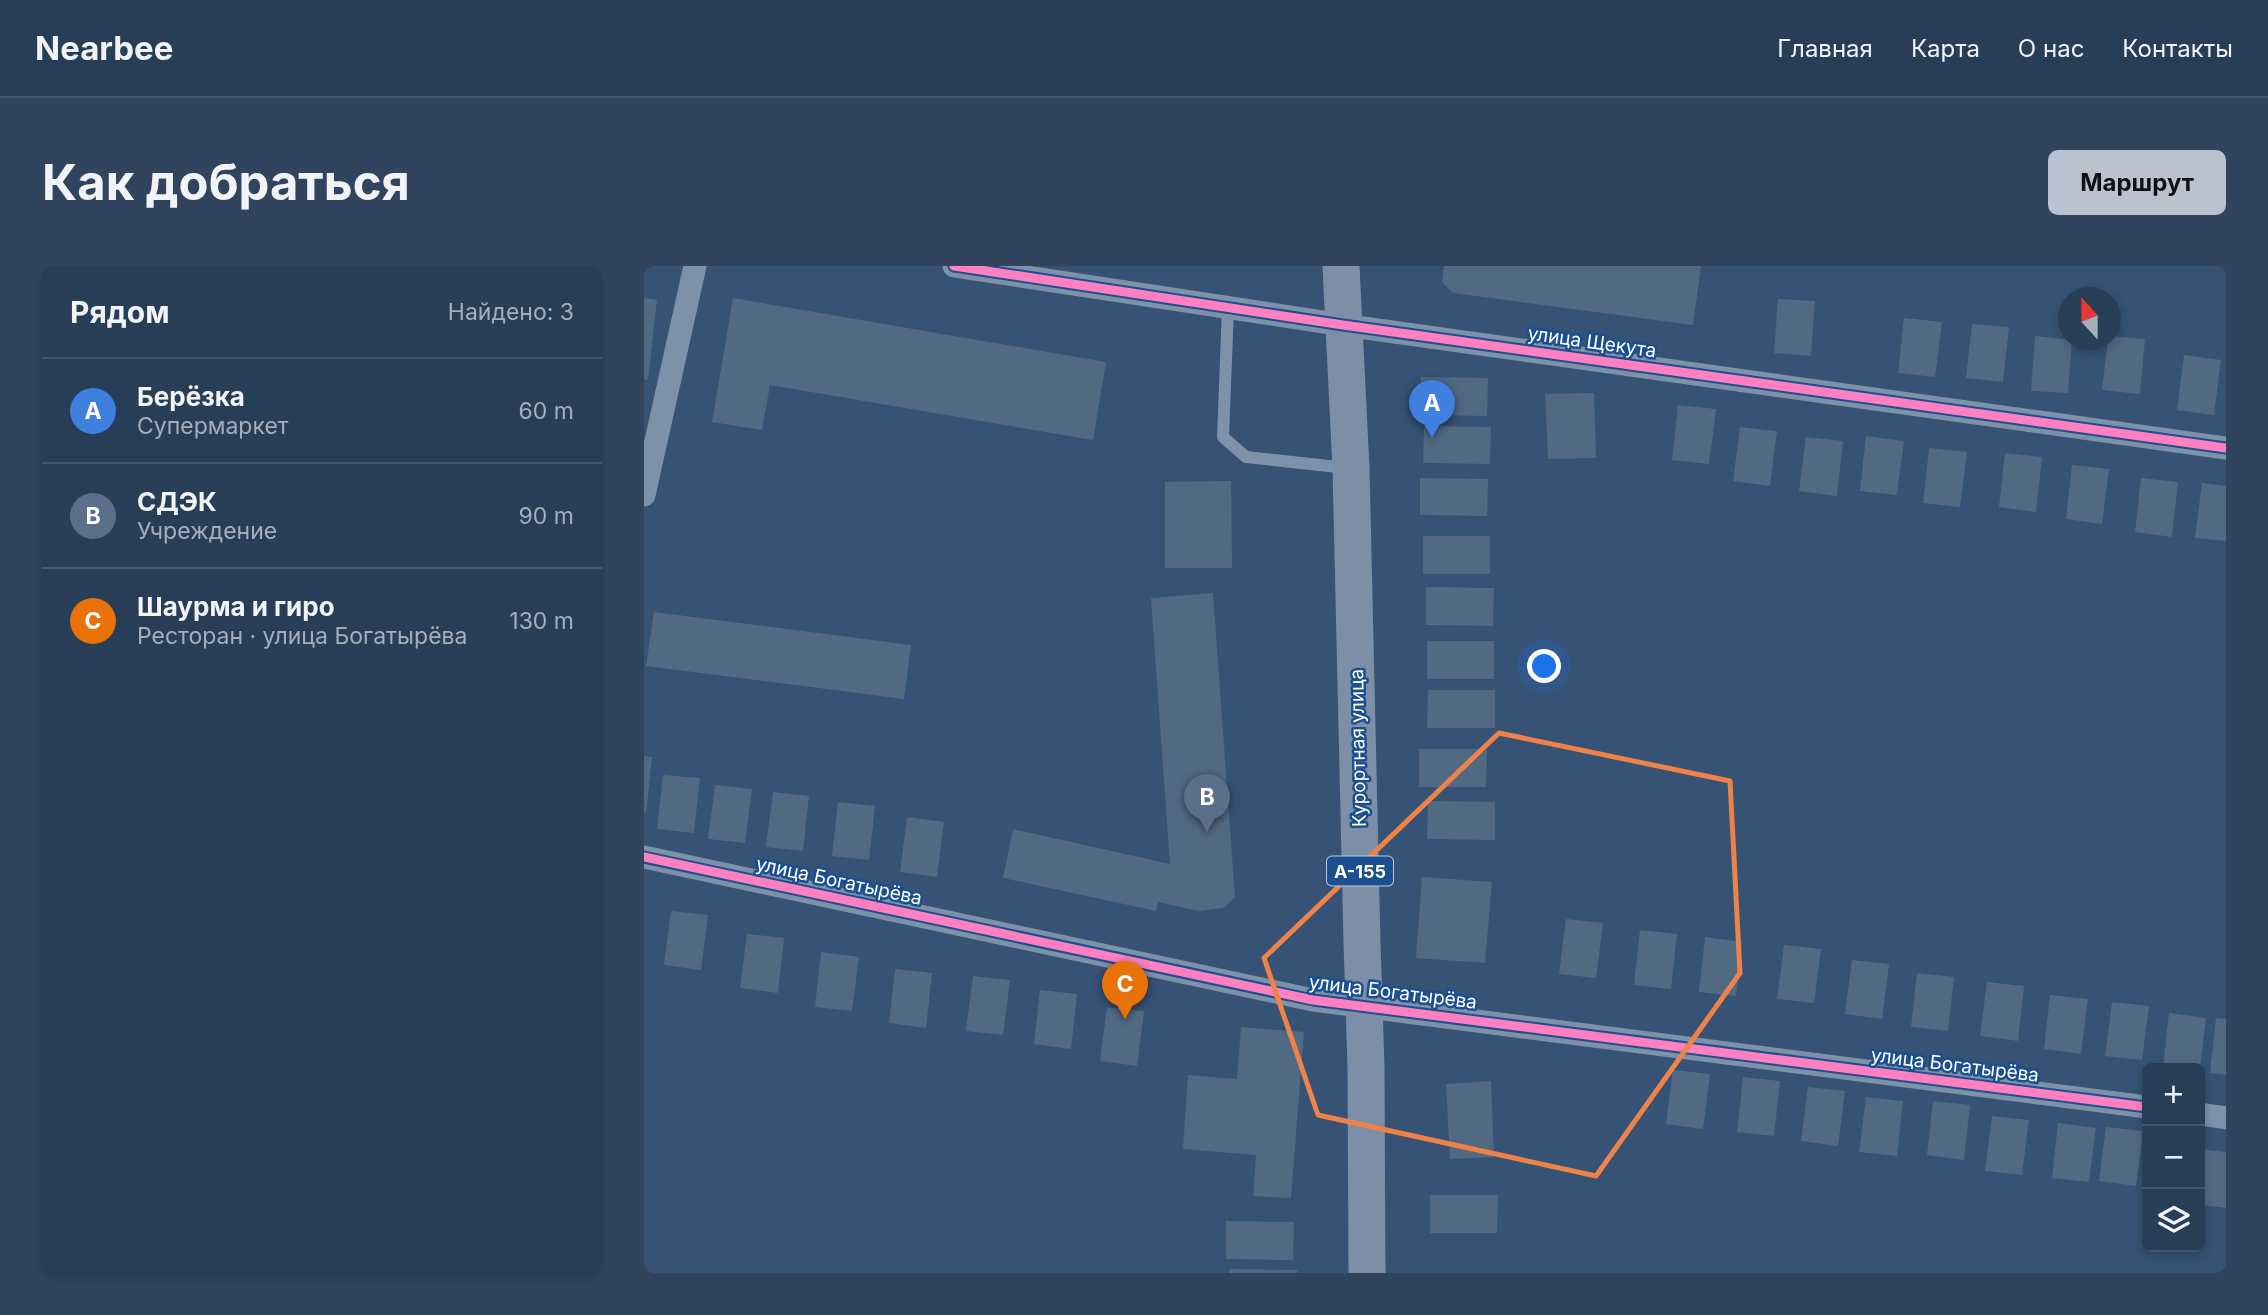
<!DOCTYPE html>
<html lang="ru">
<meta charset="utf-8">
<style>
body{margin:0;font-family:Inter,sans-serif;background:#30455d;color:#f1f3f6}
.controls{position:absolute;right:21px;bottom:21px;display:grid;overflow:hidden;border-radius:10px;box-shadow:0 4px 10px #0003}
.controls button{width:63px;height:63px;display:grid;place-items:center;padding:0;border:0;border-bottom:2px solid #44576d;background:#283e57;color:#f1f3f6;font:35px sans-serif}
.compass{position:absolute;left:1414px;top:21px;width:63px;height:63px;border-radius:50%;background:#283e57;box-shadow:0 4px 10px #0003;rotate:339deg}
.you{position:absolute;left:901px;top:401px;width:24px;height:24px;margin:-18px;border:5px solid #fff;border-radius:50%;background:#1a73e8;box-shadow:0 0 0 10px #1a73e833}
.badge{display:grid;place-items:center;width:46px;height:46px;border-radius:50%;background:#b9c2ce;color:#fff;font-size:23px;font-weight:700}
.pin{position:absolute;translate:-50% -58px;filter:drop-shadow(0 2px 4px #0008)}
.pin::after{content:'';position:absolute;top:37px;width:24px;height:21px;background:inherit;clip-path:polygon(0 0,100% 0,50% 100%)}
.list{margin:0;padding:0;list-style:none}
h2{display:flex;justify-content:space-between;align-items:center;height:91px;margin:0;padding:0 28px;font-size:30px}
h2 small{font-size:23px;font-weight:400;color:#a5aeba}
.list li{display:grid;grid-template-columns:46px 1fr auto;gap:21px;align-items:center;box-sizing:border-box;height:105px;padding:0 28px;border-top:2px solid #44576d}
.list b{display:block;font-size:26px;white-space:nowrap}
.list p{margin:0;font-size:23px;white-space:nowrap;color:#a5aeba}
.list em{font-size:23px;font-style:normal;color:#a5aeba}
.icon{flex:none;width:38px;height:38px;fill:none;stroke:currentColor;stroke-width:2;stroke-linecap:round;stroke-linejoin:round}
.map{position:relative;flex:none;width:1582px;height:1007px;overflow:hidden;border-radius:10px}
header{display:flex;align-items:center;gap:42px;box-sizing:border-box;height:98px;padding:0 35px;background:#283e57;border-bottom:2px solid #44576d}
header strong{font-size:33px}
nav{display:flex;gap:38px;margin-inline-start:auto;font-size:24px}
.intro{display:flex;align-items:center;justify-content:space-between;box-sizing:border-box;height:168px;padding:0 42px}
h1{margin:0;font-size:49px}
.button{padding:18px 32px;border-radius:10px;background:#b9c2ce;color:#111;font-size:24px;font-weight:700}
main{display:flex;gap:42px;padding:0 42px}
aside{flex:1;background:#283e57;border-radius:10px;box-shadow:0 4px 10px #0003}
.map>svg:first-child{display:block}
.building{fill:#526984}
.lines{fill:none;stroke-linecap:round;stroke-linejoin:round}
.service{stroke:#7d92a8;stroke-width:12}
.minor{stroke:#7d92a8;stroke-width:23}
.primary{stroke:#7d8ea7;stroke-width:37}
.cycleway-casing{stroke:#1b4f8f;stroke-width:13}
.cycleway{stroke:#ff80c0;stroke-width:9}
.marked{fill:none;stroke:#ee8249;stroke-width:5;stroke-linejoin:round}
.labels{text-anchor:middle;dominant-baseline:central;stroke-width:5;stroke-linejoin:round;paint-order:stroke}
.shield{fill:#1b4f8f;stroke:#bbcadd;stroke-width:2}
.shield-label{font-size:18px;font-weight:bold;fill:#fff}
.street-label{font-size:19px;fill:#fff;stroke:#1b4f8f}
</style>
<header>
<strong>Nearbee</strong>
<nav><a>Главная</a><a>Карта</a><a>О нас</a><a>Контакты</a></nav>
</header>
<div class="intro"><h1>Как добраться</h1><a class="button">Маршрут</a></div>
<main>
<aside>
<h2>Рядом<small>Найдено: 3</small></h2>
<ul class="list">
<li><span class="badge" style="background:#3f7fe0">A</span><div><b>Берёзка</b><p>Супермаркет</p></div><em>60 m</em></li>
<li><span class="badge" style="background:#5c6f8a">B</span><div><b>СДЭК</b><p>Учреждение</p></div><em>90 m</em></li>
<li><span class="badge" style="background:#e8710a">C</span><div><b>Шаурма и гиро</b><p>Ресторан · улица Богатырёва</p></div><em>130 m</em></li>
</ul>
</aside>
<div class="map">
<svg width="1582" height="1007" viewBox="0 0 1582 1007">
<rect width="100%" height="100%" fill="#365274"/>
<!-- building -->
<path class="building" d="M 800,0 L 1057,0 L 1049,59 L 809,27 L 798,16 Z
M 0,32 L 13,34 L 4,114 L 0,113 Z
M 89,32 L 462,96 L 449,174 L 126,119 L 118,164 L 68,156 Z
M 1134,33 L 1171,35 L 1167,90 L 1130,87 Z
M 1260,52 L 1298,56 L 1291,111 L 1254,107 Z
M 1328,58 L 1365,61 L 1359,116 L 1322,112 Z
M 1391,70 L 1428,74 L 1424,127 L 1387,125 Z
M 1466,70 L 1501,73 L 1496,128 L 1458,124 L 1464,74 L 1466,74 Z
M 1540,89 L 1577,94 L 1570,149 L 1533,144 Z
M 777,111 L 844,112 L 843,150 L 776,149 Z
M 950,127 L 952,192 L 904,193 L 901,128 Z
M 1034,139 L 1072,143 L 1065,198 L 1028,194 Z
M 780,160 L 847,161 L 846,198 L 779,197 Z
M 1096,161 L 1133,165 L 1126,220 L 1089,215 Z
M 1222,170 L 1260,175 L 1253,229 L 1216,225 Z
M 1162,171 L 1199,175 L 1193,230 L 1155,225 Z
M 1285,182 L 1323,186 L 1316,241 L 1279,237 Z
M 1361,187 L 1398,191 L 1392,246 L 1355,241 Z
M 1428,199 L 1465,203 L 1458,258 L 1422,253 Z
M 776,212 L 844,213 L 843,250 L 776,249 Z
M 1497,212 L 1534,216 L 1528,271 L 1491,266 Z
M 587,215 L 588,302 L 521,302 L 521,216 Z
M 1558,217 L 1582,220 L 1582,275 L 1551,272 Z
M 779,270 L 846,270 L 846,308 L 779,308 Z
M 782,321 L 850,322 L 849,360 L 782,359 Z
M 569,327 L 591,631 L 579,642 L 555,645 L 514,636 L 512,645 L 359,612 L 369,563 L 526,598 L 507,332 Z
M 10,346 L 267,379 L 260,433 L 2,400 Z
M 783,375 L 850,375 L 850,413 L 783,413 Z
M 784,424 L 851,424 L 851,462 L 783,462 Z
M 775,483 L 843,483 L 842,521 L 775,521 Z
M 0,490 L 8,491 L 2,547 L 0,547 Z
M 19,509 L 56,512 L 50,567 L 13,563 Z
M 71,519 L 108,523 L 101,577 L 64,573 Z
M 129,526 L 165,530 L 159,585 L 122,581 Z
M 784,535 L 851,536 L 851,574 L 783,573 Z
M 194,536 L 231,540 L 225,594 L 188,590 Z
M 263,551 L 300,556 L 293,611 L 256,606 Z
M 778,611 L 848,616 L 841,697 L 772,692 Z
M 27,645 L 64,649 L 57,704 L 20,699 Z
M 922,653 L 959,657 L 952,712 L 915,708 Z
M 996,664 L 1033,668 L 1027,723 L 990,719 Z
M 103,668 L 140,672 L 134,727 L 96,722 Z
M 1061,671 L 1098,676 L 1092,730 L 1055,726 Z
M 1140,679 L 1177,683 L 1170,737 L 1133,733 Z
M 177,686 L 215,691 L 208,745 L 171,741 Z
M 1208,694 L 1245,698 L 1238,753 L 1201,748 Z
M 251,703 L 288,707 L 282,762 L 245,757 Z
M 1273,707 L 1310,711 L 1304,765 L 1267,761 Z
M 329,710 L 366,714 L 359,769 L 322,765 Z
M 1343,716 L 1380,720 L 1374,775 L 1336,770 Z
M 396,724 L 433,728 L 427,783 L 390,778 Z
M 1406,729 L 1444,733 L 1437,788 L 1400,783 Z
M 1468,736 L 1505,740 L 1498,794 L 1461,790 Z
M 463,741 L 500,745 L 493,800 L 456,795 Z
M 1525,747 L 1562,752 L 1556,802 L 1519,802 Z
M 1572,752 L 1582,753 L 1582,809 L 1566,807 Z
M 597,761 L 660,766 L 647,932 L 609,930 L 612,889 L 539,883 L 544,809 L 593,813 Z
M 1029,804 L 1066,808 L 1059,863 L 1022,858 Z
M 1099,811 L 1136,815 L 1130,870 L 1093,866 Z
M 847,815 L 850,891 L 806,893 L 802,818 Z
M 1164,821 L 1201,825 L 1194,880 L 1157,875 Z
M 1222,831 L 1259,835 L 1253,890 L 1215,886 Z
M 1289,835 L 1326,839 L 1320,894 L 1283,889 Z
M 1348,850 L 1385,854 L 1378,909 L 1341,905 Z
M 1414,857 L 1452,862 L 1445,916 L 1408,912 Z
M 1462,861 L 1499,865 L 1492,920 L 1455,915 Z
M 1556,883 L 1582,886 L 1582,942 L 1556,939 Z
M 1502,904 L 1503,904 L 1503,930 L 1498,929 Z
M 786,929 L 854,929 L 853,967 L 786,967 Z
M 582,955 L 650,956 L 649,994 L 582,993 Z
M 586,1003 L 653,1004 L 653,1007 L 586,1007 Z"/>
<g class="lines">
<!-- service -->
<path class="service" d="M 584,42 L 579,171 L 602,191 L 703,202"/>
<!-- minor -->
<path class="minor" d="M 310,0 L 699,59 L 1582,182
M 0,229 L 51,0
M 0,591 L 669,734 L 1503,841
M 1556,848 L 1582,852"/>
<!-- primary -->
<path class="primary" d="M 697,0 L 707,202 L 718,677 L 722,800 L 723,1007"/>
<defs>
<path id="cycleway" d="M 310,0 L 699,59 L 1582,182
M 0,591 L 669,734 L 1503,841"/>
</defs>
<!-- cycleway casing -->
<use href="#cycleway" class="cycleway-casing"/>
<!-- cycleway -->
<use href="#cycleway" class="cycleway"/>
</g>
<!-- marked area -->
<path class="marked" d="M 855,467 L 1086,515 L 1096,707 L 952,910 L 674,849 L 620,692 Z"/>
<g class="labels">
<!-- shield labels -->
<rect class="shield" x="683" y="590.5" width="66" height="29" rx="5"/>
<g class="shield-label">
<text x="716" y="605">А-155</text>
</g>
<!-- street labels -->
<g class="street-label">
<text transform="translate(948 76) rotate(8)">улица Щекута</text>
<text transform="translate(714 482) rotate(-91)">Курортная улица</text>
<text transform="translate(195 615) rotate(12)">улица Богатырёва</text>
<text transform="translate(749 726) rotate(7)">улица Богатырёва</text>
<text transform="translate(1311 799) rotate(7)">улица Богатырёва</text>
</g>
</g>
</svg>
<div class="controls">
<button>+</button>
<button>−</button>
<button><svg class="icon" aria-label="layers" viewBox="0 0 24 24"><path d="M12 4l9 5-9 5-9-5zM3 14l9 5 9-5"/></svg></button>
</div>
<svg class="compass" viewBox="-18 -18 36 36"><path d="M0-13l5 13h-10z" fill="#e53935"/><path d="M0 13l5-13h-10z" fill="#a5aeba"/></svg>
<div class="you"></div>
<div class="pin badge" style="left:788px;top:172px;background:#3f7fe0">A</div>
<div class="pin badge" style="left:563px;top:566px;background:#5c6f8a">B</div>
<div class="pin badge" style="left:481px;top:753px;background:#e8710a">C</div>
</div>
</main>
